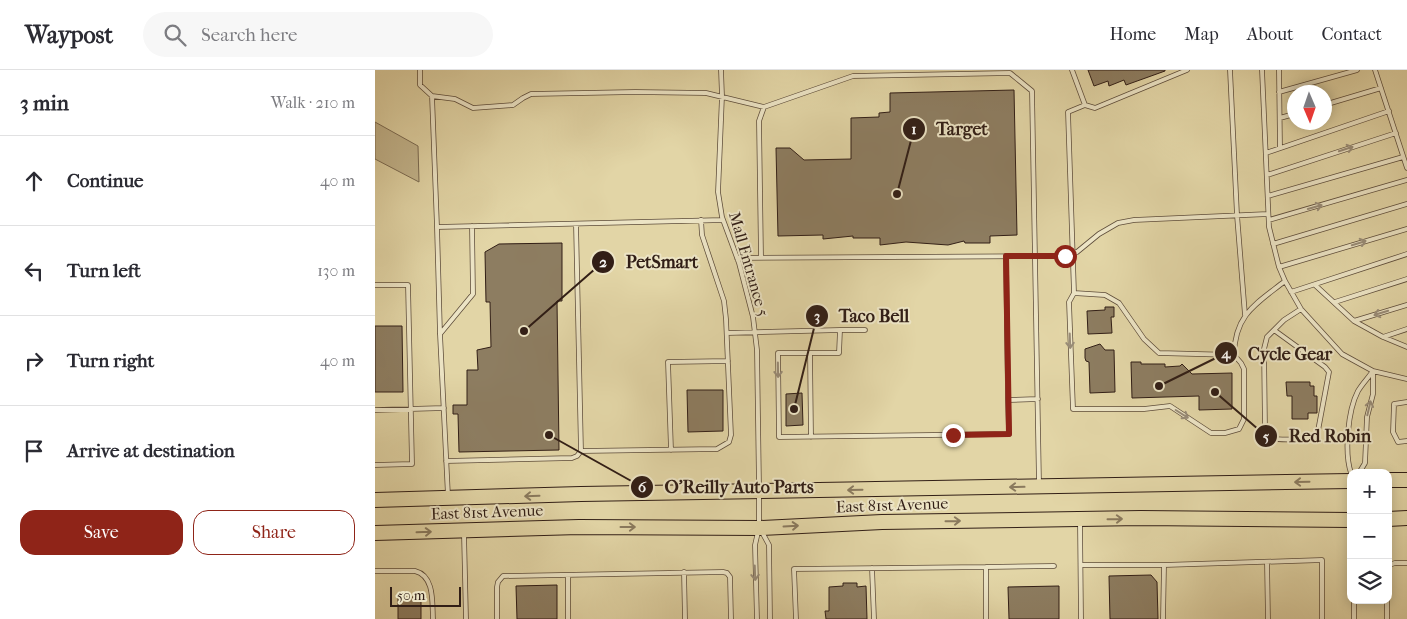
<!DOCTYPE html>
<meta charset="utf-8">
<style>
body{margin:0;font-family:"IM FELL French Canon",serif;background:#f7f7f7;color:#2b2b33}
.controls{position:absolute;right:15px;bottom:15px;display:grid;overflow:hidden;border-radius:10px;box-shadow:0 2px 12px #0003}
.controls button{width:45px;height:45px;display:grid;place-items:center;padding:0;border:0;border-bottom:1px solid #e1e1e2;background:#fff;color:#2b2b33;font:25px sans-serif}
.compass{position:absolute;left:912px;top:15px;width:45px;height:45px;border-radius:50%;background:#fff;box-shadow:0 2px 12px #0003;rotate:178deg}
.scale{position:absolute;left:15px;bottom:12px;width:71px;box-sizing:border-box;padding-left:5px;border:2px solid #311e16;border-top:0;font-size:14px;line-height:18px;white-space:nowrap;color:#311e16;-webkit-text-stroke:4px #ece4c5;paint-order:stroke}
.stop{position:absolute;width:15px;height:15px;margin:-11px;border:4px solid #8f2418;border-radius:50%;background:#fff}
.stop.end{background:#8f2418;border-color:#fff;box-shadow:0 1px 5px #0008}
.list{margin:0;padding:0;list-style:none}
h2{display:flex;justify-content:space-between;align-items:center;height:65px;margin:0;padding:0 20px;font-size:21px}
h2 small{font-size:16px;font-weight:400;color:#7c7c81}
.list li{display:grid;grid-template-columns:32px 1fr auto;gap:15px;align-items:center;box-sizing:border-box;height:90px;padding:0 20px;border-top:1px solid #e1e1e2}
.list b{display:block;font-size:19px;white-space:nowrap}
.list em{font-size:16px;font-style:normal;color:#7c7c81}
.actions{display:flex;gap:10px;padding:15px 20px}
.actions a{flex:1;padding:11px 0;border:1px solid #8f2418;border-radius:15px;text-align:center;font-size:18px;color:#8f2418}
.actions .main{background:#8f2418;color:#fff}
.icon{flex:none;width:28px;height:28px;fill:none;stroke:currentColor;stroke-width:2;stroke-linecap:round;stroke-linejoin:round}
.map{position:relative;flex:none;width:1032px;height:549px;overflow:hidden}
header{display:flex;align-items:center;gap:30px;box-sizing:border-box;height:70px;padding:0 25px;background:#fff;border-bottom:1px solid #e1e1e2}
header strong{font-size:24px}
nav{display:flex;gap:28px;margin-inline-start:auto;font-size:18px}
.search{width:350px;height:45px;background:#f7f7f7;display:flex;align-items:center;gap:12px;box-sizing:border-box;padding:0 18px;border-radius:28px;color:#7c7c81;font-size:19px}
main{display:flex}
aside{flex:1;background:#fff}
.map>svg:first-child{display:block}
.green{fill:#c4b68e;stroke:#7a6a52}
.building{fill:#8d7d61;stroke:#311e16}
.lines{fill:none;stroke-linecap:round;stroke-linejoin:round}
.lane-casing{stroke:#5d4c3a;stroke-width:5.5}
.highway-casing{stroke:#311e16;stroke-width:16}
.lane{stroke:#ece4c5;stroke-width:4}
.highway{stroke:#e2d5a6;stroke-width:14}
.oneway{stroke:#988b76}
.oneway2{stroke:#8a7a5e}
.route{stroke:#8f2418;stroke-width:6}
.labels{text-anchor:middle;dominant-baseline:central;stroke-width:4;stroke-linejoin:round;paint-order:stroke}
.street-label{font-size:16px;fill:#311e16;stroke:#ece4c5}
.leader{fill:none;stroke:#311e16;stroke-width:2}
.callout-dot{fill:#311e16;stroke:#ece4c5;stroke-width:2}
.mark-label{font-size:15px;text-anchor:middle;font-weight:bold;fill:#fff}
.callout-label{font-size:18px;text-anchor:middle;font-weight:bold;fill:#311e16;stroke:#ece4c5;stroke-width:4;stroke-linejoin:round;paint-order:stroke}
</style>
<header>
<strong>Waypost</strong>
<div class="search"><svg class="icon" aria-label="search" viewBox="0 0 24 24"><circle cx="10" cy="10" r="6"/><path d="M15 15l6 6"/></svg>Search here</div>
<nav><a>Home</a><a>Map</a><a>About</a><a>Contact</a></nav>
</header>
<main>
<aside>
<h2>3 min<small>Walk · 210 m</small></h2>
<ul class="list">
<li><svg class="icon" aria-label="ahead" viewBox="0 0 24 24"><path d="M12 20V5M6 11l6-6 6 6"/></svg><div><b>Continue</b></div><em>40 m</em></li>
<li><svg class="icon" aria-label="left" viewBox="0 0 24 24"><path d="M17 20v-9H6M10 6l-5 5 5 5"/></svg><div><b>Turn left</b></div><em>130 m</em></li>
<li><svg class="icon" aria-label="right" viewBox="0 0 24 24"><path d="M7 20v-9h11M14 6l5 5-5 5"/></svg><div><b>Turn right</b></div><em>40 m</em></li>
<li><svg class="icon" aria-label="arrive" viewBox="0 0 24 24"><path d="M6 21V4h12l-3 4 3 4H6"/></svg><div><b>Arrive at destination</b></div></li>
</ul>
<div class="actions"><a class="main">Save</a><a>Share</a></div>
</aside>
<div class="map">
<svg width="1032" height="549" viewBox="0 0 1032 549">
<rect width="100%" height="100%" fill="#e2d5a6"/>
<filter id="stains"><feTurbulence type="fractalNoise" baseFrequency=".004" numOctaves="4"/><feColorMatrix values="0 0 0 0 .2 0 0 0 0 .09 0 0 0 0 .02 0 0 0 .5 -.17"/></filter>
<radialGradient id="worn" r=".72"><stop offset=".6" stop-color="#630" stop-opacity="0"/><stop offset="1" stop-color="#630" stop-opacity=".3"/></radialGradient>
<!-- green -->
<path class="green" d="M 0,52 L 43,76 L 44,112 L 0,89 Z"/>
<!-- building -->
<path class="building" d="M 713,0 L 790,0 L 790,1 L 751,15 L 749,10 L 734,16 L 733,11 L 719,16 Z
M 639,20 L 642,165 L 615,166 L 615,173 L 590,173 L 589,171 L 573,175 L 531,172 L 505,175 L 505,168 L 478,168 L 478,166 L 448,169 L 448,165 L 403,166 L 401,78 L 415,78 L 429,90 L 476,89 L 476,48 L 504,47 L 504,43 L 515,42 L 515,23 Z
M 187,173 L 187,231 L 182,231 L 184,380 L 84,382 L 83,344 L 78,344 L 78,335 L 92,335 L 92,300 L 103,300 L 102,280 L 116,277 L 115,232 L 111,232 L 110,182 L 124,174 Z
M 730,237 L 739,237 L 739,247 L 736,247 L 737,263 L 713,264 L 712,241 L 730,240 Z
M 0,256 L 27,256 L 28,322 L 0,322 Z
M 725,274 L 730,280 L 739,280 L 740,322 L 715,323 L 714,292 L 711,291 L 710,288 L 710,279 Z
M 756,292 L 766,292 L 766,294 L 790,294 L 790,297 L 805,296 L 807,294 L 817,304 L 857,303 L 857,339 L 824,340 L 824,326 L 757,328 Z
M 911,312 L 935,312 L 935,316 L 939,316 L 939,326 L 942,326 L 942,343 L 933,343 L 933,349 L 917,349 L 917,326 L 912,326 Z
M 312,320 L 348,320 L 348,361 L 313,362 Z
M 427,323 L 428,355 L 411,356 L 411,324 Z
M 776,505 L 782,512 L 783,549 L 735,549 L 734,506 Z
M 468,513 L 482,513 L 482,517 L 491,516 L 492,549 L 451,549 L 450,541 L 454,541 L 454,517 L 468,516 Z
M 182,515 L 182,549 L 142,549 L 141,516 Z
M 684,516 L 684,549 L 634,549 L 633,517 Z
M 23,527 L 46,527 L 46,549 L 23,549 Z"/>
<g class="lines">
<defs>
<path id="lane" d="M 45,0 L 45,15 L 57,26 L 80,29 L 98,38 L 138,35 L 148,28 L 156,24 L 260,22 L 331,23 L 389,37 L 478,6 L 635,3 L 657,21 L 664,414
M 346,0 L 347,26 L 343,122 L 347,147 L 364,193 L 378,247 L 382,280 L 384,417
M 697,0 L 710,35 L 720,38 L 812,0
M 855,0 L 862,145 L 870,245
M 887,0 L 894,157 L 904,197 L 910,211 L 926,239 L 967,284 L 998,301 L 1032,309
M 904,0 L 905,78
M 1000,0 L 1032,98
M 904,22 L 982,0
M 57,26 L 62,157 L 348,150
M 710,35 L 693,42 L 699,223 L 730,225 L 744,233 L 769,269 L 784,283 L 859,285 C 860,244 881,234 910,211
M 949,35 L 1006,18
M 905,48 L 919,44
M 891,83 L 1014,41
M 892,105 L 1021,63
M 893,126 L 1028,87
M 894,150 L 1032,110
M 62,157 L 65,264 L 73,426
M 898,174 L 1032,134
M 631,186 L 633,330
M 386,187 L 384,51 L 389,37
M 362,188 L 691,186 L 702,182 L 724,164 L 743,153 L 759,150 L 893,144
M 904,197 L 1032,159
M 0,215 L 33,215 L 37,394 L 0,395
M 940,215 L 979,251 L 1008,267 L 1032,277
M 916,222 L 1032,184
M 699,223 L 694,232 L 698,339 L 769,339 L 795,336 L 836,363 L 850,363 L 864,359 L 869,349 L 869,299 L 866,293 L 859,285
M 960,232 L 1032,209
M 979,251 L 1032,235
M 490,260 L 465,260 L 464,283 L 403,283 L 404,367 L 634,364 L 633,330 L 663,329
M 899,260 L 950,297 L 954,302 L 942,366 C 930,370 903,371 891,367 L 890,361 L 889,279 L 892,267 L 909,250 L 926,239
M 352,263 L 465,260
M 65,264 L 98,224 L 97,156
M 1008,267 L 1032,259
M 435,283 L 436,367
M 1032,332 L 1019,334 L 1018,362 L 1023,372 L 1032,371
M 0,340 L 69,338
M 296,380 L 293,292 L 353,291
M 206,381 L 342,379 L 354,372 L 356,365 L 351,249 L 349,231 L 327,165 L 326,150
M 71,391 L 197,388 L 202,386 L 206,381 L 201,154
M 976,403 C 969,382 973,340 983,321 C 987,314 993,308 998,301
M 984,403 L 990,393 L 992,347 L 998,324 L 998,301
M 384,424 L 384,455
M 705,452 L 706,549
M 387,462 L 394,475 L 395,549
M 89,464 L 91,549
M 892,492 L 893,549
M 706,495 L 789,495 L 788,549
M 789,495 L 947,490 L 947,549
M 497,498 L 499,549
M 1013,498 L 1014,495 L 1020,493 L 1032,493
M 0,501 L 40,501 C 60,506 57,533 58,549
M 309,502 L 310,549
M 193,505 L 193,549
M 979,530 L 979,549
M 1012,530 L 1012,549
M 122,549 L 122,517 L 123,512 L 128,506 L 348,502 L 352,503 L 355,507 L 356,549
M 382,549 L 380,475 L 383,462
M 421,549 L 419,499 L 611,497
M 611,549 L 611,497 L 679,496"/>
<path id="highway" d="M 1013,410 L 1032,410
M 0,430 L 206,424 L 976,411
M 1013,449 L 1032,448
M 0,463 L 204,457 L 385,458 L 507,452 L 766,448 L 976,450"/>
</defs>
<!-- lane casing -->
<use href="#lane" class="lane-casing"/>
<!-- highway casing -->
<use href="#highway" class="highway-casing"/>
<!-- lane -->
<use href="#lane" class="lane"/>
<!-- highway -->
<use href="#highway" class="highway"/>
</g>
<!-- one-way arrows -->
<defs><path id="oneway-shaft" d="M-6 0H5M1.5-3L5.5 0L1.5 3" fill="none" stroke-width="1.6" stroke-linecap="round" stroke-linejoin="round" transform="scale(1.25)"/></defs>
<g class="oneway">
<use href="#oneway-shaft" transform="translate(971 79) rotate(-18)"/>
<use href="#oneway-shaft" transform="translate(940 137) rotate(-16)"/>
<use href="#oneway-shaft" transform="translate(984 173) rotate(-17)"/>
<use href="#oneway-shaft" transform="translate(1006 243) rotate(163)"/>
<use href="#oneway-shaft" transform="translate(695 271) rotate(88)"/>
<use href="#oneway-shaft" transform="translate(403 300) rotate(89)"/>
<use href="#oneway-shaft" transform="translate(994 338) rotate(-77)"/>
<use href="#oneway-shaft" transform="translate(807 344) rotate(32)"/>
<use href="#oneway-shaft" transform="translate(380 503) rotate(88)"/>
</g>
<g class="oneway2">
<use href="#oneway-shaft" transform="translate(927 412) rotate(179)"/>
<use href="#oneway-shaft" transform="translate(642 417) rotate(179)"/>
<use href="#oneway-shaft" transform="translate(480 420) rotate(179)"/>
<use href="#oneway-shaft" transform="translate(157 426) rotate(178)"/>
<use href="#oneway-shaft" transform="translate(740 449) rotate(-1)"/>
<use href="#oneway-shaft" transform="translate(578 451) rotate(-1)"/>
<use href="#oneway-shaft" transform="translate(416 456) rotate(-3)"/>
<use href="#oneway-shaft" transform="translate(253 457)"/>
<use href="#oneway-shaft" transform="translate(49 462) rotate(-2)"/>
</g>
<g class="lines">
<!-- route -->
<path class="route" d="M 578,365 L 634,364 L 631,186 L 690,186"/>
</g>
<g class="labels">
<!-- street labels -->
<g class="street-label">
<text transform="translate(374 194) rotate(74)">Mall Entrance 5</text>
<text transform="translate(517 435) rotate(-2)">East 81st Avenue</text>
<text transform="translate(112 442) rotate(-2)">East 81st Avenue</text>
</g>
</g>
<!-- callouts -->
<path class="leader" d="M522 124L539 59M149 261L228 192M419 339L442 246M784 316L851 283M840 322L891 366M174 365L267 417"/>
<g class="callout-dot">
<circle cx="522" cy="124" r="5"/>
<circle cx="149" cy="261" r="5"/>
<circle cx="419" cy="339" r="5"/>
<circle cx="784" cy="316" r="5"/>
<circle cx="840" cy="322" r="5"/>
<circle cx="174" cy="365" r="5"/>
<circle cx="539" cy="59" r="12"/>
<circle cx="228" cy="192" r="12"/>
<circle cx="442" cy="246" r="12"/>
<circle cx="851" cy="283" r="12"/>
<circle cx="891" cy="366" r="12"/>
<circle cx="267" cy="417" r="12"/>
</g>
<g class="mark-label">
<text x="539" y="64">1</text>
<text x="228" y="197">2</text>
<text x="442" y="251">3</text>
<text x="851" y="288">4</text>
<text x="891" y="371">5</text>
<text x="267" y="422">6</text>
</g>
<g class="callout-label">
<text x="587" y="65">Target</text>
<text x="287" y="198">PetSmart</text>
<text x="499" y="252">Taco Bell</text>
<text x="915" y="290">Cycle Gear</text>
<text x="955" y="372">Red Robin</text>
<text x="364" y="423">O'Reilly Auto Parts</text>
</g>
<rect width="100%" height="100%" filter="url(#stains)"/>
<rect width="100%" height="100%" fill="url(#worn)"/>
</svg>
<div class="controls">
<button>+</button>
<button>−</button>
<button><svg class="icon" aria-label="layers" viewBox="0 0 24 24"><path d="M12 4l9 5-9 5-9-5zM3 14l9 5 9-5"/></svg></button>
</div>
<svg class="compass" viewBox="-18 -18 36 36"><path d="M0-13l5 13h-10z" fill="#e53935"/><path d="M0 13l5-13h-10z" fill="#7c7c81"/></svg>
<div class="scale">50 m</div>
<div class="stop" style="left:690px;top:186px"></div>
<div class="stop end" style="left:578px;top:365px"></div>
</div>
</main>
